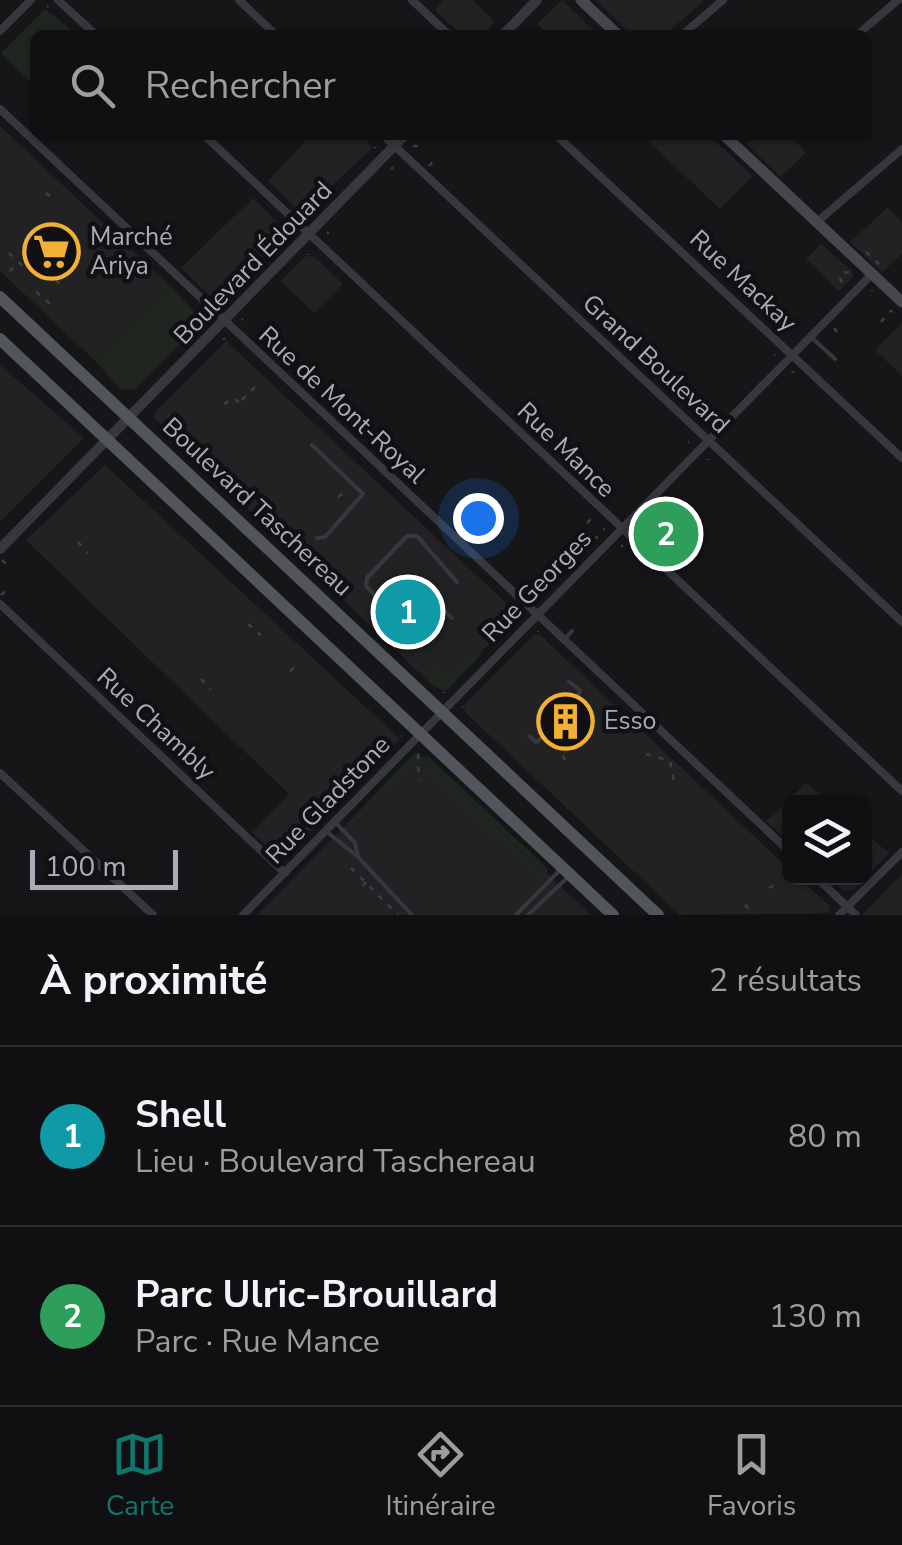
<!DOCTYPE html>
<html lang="fr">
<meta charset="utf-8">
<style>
body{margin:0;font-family:"Nunito Sans",sans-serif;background:#1e1e20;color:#f1f3f6}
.controls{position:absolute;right:30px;bottom:30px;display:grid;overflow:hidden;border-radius:15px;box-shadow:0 2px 8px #0004}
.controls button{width:90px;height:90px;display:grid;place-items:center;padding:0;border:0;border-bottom:2px solid #303032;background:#101012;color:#f1f3f6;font:50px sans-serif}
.scale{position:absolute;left:30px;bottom:25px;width:148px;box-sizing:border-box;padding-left:10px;border:5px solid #a8adb8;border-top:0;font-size:28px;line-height:35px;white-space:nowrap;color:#a8adb8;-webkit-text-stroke:8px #111113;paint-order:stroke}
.you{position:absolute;left:478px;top:518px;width:35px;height:35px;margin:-25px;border:8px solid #fff;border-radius:50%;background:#1a73e8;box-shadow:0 0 0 15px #1a73e833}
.badge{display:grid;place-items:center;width:65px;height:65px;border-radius:50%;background:#0f766e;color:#fff;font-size:32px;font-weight:700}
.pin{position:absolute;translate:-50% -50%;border:5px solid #fff;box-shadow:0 2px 10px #0006}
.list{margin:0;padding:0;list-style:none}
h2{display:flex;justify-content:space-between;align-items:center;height:130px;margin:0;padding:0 40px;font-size:42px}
h2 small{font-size:32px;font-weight:400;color:#9c9d9f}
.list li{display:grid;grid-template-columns:65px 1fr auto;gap:30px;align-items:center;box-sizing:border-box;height:180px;padding:0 40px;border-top:2px solid #303032}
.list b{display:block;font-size:38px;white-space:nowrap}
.list p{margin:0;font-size:32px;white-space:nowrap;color:#9c9d9f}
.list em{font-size:32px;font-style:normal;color:#9c9d9f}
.icon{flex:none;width:55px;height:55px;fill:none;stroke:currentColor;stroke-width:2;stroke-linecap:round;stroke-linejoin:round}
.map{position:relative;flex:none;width:902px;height:915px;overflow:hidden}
.search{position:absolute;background:#101012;box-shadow:0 2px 8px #0004;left:30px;right:30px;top:30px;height:110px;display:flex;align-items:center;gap:25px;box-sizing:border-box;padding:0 35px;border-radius:15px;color:#9c9d9f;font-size:38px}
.sheet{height:490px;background:#101012}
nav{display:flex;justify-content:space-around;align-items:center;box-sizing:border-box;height:140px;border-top:2px solid #303032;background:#101012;font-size:28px;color:#9c9d9f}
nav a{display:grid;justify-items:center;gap:5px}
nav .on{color:#0f766e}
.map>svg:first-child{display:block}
.built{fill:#222225}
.green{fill:#1e261f}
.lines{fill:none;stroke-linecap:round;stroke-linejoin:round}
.path{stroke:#3d3f44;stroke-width:2.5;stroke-dasharray:5 8;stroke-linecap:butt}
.service{stroke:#37383d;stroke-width:4}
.minor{stroke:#37383d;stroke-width:8}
.tertiary{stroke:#37383d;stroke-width:10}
.secondary{stroke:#45474d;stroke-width:11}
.primary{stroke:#53555c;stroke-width:12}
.labels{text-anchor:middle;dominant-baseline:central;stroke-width:9;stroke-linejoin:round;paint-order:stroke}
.poi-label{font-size:25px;fill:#a8adb8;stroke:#111113;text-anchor:start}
.street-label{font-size:25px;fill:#a8adb8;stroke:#111113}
</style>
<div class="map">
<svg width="902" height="915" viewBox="0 0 902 915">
<rect width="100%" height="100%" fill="#161618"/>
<!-- built -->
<path class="built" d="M 444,0 L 473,0 L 495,22 L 483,35 L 462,35 L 435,10 Z
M 562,0 L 595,31 L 591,35 L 549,35 L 537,24 Z
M 596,0 L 701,0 L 703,2 L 664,35 L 632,35 Z
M 0,126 L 170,286 L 95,361 L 0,271 Z
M 311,135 L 362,135 L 372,148 L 302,214 L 268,181 Z
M 651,135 L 708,135 L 753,176 L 720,209 L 647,140 Z
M 757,135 L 790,135 L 806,153 L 780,177 L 747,144 Z
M 253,198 L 287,232 L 217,303 L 181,268 Z
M 888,207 L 902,223 L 902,254 L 882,272 L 850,242 Z
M 821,244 L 852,271 L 853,277 L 839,291 L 806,259 Z
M 306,256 L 315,257 L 343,284 L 314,313 L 281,281 Z
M 902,323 L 902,376 L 875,350 Z
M 226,341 L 517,613 L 448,689 L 434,687 L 154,418 L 155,412 Z
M 0,365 L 84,438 L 0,522 Z
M 105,465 L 400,739 L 283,859 L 252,833 L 289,794 L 26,540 Z
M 534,635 L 540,635 L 789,869 L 790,878 L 799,878 L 830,906 L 829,913 L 680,915 L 465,712 L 464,705 Z
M 418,752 L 591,915 L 257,915 Z
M 806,783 L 829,802 L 790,802 L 789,842 L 766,821 Z
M 865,833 L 889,853 L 852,890 L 843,890 L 829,878 L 864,878 Z
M 902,874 L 902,915 L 862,915 Z"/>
<!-- green -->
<path class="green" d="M 45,9 L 78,35 L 35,35 L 35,87 L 1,53 Z
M 170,286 L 203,321 L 134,390 L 122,390 L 95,361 Z
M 660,509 L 692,539 L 673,559 L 641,529 Z
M 465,651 L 479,657 L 448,689 L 442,691 L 424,677 L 437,664 L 451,674 L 468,656 Z
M 415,752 L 547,877 L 513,915 L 508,915 L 535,889 L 531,884 L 536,878 L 421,769 L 415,774 L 408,769 L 355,823 L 355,833 L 346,825 Z
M 428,756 L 547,868 L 548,875 L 425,759 Z"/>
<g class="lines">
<!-- path -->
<path class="path" d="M 47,7 L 48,6
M 431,135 L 433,137
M 413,146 L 425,146
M 374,148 L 375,147
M 429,166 L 436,158
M 392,167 L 392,169
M 46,193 L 56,201
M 327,233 L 329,233
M 290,234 L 291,234
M 866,252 L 881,266
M 9,253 L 23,266 L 32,257 L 63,287
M 308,254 L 308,255
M 10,271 L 18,262
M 844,272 L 855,274
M 840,278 L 844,288
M 872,290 L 872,291
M 36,292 L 54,307
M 242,320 L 243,319
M 205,321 L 206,320
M 881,322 L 892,310
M 834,328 L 837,332
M 224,340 L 224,338
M 774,355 L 775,355
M 793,371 L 793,373
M 242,400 L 257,385
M 224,404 L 234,398 L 243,406
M 168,418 L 175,411
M 177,427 L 184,420
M 688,442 L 689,442
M 708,460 L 708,459
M 338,497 L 349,489
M 647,517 L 649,519
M 587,523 L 593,517
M 603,529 L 605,529
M 585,537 L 588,533 L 598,538
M 78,542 L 88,553
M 622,545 L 622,547
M 2,560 L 10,568
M 1,595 L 8,589
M 248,624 L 261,635
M 431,627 L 439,633
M 538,631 L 538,632
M 418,638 L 436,620 L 426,610
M 290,671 L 298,664
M 201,679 L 211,689
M 444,692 L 444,693
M 462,707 L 463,707
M 401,736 L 402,736
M 418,754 L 419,781
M 646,754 L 670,761 L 674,782
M 565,760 L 558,745 L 575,729 L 585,738
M 277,853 L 280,850 L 284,853 L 313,822 L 316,825
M 351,868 L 398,915
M 363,886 L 367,880
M 769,888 L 780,882
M 745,905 L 754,915"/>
<!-- service -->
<path class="service" d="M 810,336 L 835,359
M 312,445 L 363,494 L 325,537 L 317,538
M 420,604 L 429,596 L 452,618
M 386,606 L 366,586 L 367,578 L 407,536 L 417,536 L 457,582
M 395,631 L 402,622
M 564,640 L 572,631
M 569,682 L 580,690 L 573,712
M 529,736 L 536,742 L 556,729
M 337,824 L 355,843 L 358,857
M 326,831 L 358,857 L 412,915
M 516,915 L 559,871
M 528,915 L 568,877"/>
<!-- minor -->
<path class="minor" d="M 58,0 L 96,35
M 239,0 L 276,35
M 412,0 L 449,35
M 0,31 L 31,0
M 682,35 L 723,0
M 857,35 L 898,0
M 0,109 L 790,852
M 204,135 L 902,791
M 383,135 L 902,622
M 556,135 L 902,458
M 817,222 L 902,149
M 0,604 L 285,873
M 0,773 L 153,915
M 817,878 L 856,915
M 243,915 L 872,274
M 839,915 L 902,852"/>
<!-- tertiary -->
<path class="tertiary" d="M 503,35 L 537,0
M 0,549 L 405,135"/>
<!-- secondary -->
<path class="secondary" d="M 581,0 L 618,35
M 724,135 L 902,302"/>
<!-- primary -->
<path class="primary" d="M 0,297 L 658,915
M 0,339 L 613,915"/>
</g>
<!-- icons -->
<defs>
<symbol id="supermarket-ring" viewBox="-11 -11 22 22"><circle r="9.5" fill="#111113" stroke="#f2b134" stroke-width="1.5"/><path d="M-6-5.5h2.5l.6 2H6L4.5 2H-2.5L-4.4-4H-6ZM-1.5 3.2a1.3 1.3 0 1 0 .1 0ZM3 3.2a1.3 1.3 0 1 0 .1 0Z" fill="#f2b134"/></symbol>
<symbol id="building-ring" viewBox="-11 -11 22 22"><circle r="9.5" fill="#111113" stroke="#f2b134" stroke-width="1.5"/><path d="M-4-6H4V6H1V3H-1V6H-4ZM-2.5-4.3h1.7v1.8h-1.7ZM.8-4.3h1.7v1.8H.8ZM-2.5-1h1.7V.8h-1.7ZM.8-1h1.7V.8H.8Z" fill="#f2b134"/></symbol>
</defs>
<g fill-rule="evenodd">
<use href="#supermarket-ring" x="20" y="220" width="63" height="63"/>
<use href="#building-ring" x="534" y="690" width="63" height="63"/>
</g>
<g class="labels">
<!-- poi labels -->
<g class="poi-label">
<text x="90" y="237">Marché<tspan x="90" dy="29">Ariya</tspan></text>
<text x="604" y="721">Esso</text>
</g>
<!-- street labels -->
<g class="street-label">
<text transform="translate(253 263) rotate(-46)">Boulevard Édouard</text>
<text transform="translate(743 281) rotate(43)">Rue Mackay</text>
<text transform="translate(656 364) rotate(43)">Grand Boulevard</text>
<text transform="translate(342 405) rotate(43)">Rue de Mont-Royal</text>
<text transform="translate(566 450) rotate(44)">Rue Mance</text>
<text transform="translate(257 507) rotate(43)">Boulevard Taschereau</text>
<text transform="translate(537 586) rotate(-46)">Rue Georges</text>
<text transform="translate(156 724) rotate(43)">Rue Chambly</text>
<text transform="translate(328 800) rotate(-46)">Rue Gladstone</text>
</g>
</g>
</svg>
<div class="controls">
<button><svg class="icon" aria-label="layers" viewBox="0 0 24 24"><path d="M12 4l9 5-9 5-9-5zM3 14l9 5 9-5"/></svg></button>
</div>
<div class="scale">100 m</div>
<div class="you"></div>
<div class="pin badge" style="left:408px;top:612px;background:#0f9aa8">1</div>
<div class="pin badge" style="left:666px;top:534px;background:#2e9e5b">2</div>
<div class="search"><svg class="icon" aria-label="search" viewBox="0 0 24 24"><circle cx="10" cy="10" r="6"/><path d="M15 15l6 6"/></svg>Rechercher</div>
</div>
<section class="sheet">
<h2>À proximité<small>2 résultats</small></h2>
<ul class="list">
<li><span class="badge" style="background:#0f9aa8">1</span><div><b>Shell</b><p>Lieu · Boulevard Taschereau</p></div><em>80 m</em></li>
<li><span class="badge" style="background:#2e9e5b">2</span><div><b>Parc Ulric-Brouillard</b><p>Parc · Rue Mance</p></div><em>130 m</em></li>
</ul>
</section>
<nav>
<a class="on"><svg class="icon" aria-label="map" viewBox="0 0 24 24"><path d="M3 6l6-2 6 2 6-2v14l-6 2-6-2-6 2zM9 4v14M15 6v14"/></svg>Carte</a>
<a><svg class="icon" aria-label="directions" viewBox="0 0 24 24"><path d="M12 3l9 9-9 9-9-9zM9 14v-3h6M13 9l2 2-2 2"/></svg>Itinéraire</a>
<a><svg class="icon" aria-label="saved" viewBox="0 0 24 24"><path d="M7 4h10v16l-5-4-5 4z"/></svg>Favoris</a>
</nav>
